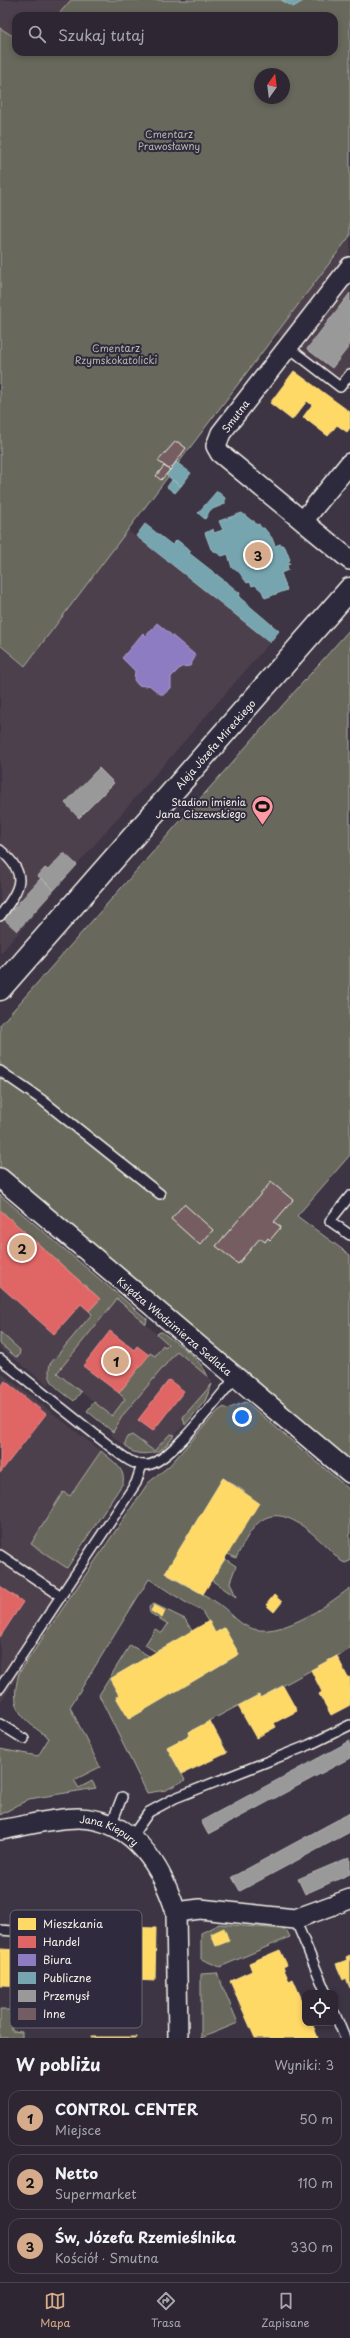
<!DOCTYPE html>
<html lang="pl">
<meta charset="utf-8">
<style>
body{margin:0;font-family:"Playpen Sans",sans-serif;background:#362f3b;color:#f1f3f6}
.controls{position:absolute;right:12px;bottom:12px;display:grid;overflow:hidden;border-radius:8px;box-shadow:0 2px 6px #0003}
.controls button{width:36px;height:36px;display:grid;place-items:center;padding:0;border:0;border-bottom:1px solid #49444e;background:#2e2733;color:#f1f3f6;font:20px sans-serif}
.compass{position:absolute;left:254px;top:68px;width:36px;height:36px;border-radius:50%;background:#2e2733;box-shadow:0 2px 6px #0003;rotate:14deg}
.you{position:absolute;left:242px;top:1417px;width:14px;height:14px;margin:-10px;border:3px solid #fff;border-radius:50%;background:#1a73e8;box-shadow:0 0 0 6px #1a73e833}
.badge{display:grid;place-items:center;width:26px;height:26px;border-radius:50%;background:#d6ab8b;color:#111;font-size:13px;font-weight:700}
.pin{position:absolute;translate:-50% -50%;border:2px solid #fff;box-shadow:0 1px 4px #0006}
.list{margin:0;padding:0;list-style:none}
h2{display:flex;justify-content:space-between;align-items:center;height:52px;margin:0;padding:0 16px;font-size:17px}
h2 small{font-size:13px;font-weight:400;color:#a7a5ac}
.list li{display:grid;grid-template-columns:26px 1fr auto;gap:12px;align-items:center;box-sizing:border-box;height:56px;margin:0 8px 8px;padding:0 8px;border:1px solid #49444e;border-radius:12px}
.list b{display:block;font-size:15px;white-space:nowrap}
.list p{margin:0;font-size:13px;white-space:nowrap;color:#a7a5ac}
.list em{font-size:13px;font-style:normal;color:#a7a5ac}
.icon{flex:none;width:22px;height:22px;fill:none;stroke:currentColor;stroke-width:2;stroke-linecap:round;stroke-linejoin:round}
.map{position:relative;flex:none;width:350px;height:2038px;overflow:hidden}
.search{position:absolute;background:#2e2733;box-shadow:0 2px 6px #0003;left:12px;right:12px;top:12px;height:44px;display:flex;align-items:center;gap:10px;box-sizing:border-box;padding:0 14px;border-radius:12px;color:#a7a5ac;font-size:15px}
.sheet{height:244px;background:#2e2733}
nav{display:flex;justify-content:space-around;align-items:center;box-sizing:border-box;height:56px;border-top:1px solid #49444e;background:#2e2733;font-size:11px;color:#a7a5ac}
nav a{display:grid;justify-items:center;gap:2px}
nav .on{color:#d6ab8b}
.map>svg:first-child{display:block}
.built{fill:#4e404d}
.green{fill:#67695b;stroke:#aeada2;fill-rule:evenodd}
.homes{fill:#ffd966;stroke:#fce08d}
.shops{fill:#e06666;stroke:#e6908d}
.offices{fill:#8e7cc3;stroke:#ad9fce}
.public{fill:#76a5af;stroke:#9cbcc0}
.industry{fill:#999;stroke:#b4b3b1}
.building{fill:#745d62;stroke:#f4f1e8}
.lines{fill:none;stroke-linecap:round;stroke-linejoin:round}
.lane-casing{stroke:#f4f1e8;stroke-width:12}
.street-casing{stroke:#f4f1e8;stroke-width:22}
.secondary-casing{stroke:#f4f1e8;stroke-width:25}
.lane{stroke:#2f2a3d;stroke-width:9}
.street{stroke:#2f2a3d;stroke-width:19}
.secondary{stroke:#2f2a3d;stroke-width:22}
.labels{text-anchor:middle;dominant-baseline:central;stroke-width:4;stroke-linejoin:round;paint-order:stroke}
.park-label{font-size:10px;fill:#b5b4a9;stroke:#2f2a3d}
.street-label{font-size:10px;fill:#f4f1e8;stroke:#2f2a3d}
.poi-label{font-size:10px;fill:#f4f1e8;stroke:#2f2a3d;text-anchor:end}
.key{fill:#2f2a3d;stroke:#6a6670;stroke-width:1}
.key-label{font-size:11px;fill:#f4f1e8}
</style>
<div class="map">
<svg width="350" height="2038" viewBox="0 0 350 2038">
<rect width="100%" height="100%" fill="#3d3444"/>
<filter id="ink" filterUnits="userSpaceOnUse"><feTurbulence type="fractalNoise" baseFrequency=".025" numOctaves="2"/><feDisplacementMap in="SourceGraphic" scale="8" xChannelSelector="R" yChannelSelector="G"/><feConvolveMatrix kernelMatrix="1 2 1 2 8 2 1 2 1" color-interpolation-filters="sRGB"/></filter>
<g filter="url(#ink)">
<!-- built -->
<path class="built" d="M 0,0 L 71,0 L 57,16 L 16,16 L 16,38 L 0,28 Z
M 350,238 L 350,389 L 276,333 Z
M 127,530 L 270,642 L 0,954 L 0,646 L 25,667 Z
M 0,1195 L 168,1344 L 212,1380 L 211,1390 L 205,1401 L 163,1448 L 151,1453 L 139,1454 L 132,1452 L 111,1435 L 119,1422 L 112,1416 L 57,1373 L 48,1385 L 0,1348 Z
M 0,1372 L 101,1451 L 69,1496 L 63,1492 L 31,1543 L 83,1578 L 0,1703 Z"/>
<!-- green -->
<path class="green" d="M 71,0 L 350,0 L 350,236 L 25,666 L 0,645 L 0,28 L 16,38 L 16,52 L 334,52 L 334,16 L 57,16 ZM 260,74 L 284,74 L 284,98 L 260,98 Z
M 350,629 L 350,1155 L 297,1216 L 350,1255 L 350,1462 L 0,1167 L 0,1025 Z
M 0,1195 L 147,1319 L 146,1324 L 117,1299 L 57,1373 L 81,1392 L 74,1401 C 60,1390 45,1383 50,1364 L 92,1314 L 89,1311 L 100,1299 L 0,1210 Z
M 0,1332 L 20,1350 L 19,1356 L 16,1357 L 0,1344 Z
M 160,1332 L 162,1332 C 177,1344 201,1358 208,1377 L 177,1351 L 123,1415 L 113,1432 L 87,1411 L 94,1402 L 112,1416 L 125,1399 L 119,1393 L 150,1353 L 155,1356 L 163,1345 L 165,1347 L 168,1344 L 157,1334 Z
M 212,1384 L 205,1401 L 185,1425 L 183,1417 Z
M 246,1402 L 350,1490 L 350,1561 L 345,1563 L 341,1561 C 322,1543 284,1497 257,1524 C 248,1533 242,1547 236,1558 L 228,1554 L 244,1491 L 223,1478 L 165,1573 C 183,1585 200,1591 219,1604 C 229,1611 237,1622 248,1627 C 278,1641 326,1606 350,1588 L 350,1649 L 260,1698 L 258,1695 L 189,1732 L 190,1735 L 167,1748 L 185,1780 L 166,1790 L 147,1793 L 99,1695 L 130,1645 L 149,1656 L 110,1679 L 119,1695 L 116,1697 L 129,1719 L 239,1654 L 224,1628 L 215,1633 L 201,1610 L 185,1602 L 149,1579 L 70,1707 L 100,1767 L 74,1780 L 79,1788 L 92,1781 L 96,1788 L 29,1799 L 0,1815 L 0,1749 L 38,1756 L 49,1738 C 21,1718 9,1710 19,1673 L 148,1483 L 169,1466 L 218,1411 L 224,1407 L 227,1409 Z
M 170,1434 L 175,1435 C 170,1441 166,1447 159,1451 C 149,1455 130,1456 125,1444 L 127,1437 L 132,1435 L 154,1451 Z
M 101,1451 C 111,1460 126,1468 123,1483 L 67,1568 L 31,1544 L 63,1492 L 70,1496 Z
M 225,1559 L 236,1566 L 230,1582 L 236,1597 L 211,1580 Z
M 154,1604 L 185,1619 L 192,1631 L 156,1652 L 145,1645 L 155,1629 L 162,1633 L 168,1624 L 150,1613 L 149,1607 Z
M 219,1924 L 281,1929 L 287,1931 L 290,1937 L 220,1967 L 201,1959 L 201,1933 Z
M 217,1973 L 238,2023 L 201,2038 L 201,1974 Z
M 0,2010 L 11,2010 L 12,2031 L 22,2032 L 22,2038 L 0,2038 Z"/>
<!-- homes -->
<path class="homes" d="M 294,371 L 350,412 L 350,428 L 347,432 L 337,425 L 328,436 L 303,417 L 312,405 L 307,401 L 292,420 L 270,403 Z
M 223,1478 L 259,1503 L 203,1594 L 165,1573 Z
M 274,1595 L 282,1602 L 274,1612 L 266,1605 Z
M 154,1605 L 165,1611 L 162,1618 L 151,1611 Z
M 209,1621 L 215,1633 L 224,1628 L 239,1654 L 129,1719 L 116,1697 L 119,1695 L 110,1679 Z
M 337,1656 L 348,1678 L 350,1677 L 350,1705 L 331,1715 L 319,1694 L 322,1692 L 311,1670 Z
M 283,1686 L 297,1711 L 274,1723 L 276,1727 L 256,1738 L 238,1706 L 259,1695 L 260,1698 Z
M 210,1721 L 227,1753 L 182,1774 L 167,1747 L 190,1735 L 189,1732 Z
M 118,1927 L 156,1928 L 155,1981 L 117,1979 Z
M 224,1928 L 229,1941 L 216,1946 L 211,1934 Z
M 0,1949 L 35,1951 L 34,1986 L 0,1985 Z
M 280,1950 L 287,1965 L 283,1967 L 289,1981 L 293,1979 L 305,2007 L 305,2023 L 312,2023 L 318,2038 L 255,2038 L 230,1981 L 252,1971 L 249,1963 Z
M 350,1955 L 350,1988 L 346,1978 L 343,1980 L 336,1964 L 347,1960 L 346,1957 Z
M 91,2037 L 137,2037 L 137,2038 L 91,2038 Z"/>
<!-- shops -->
<path class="shops" d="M 0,1210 L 100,1299 L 89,1311 L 81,1304 L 54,1334 L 0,1286 Z
M 110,1331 L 134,1350 L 137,1346 L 149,1355 L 119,1393 L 83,1366 Z
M 169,1380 L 184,1391 L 153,1431 L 138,1420 Z
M 5,1381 L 46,1414 L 0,1473 L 0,1388 Z
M 0,1586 L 23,1602 L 0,1637 Z"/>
<!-- offices -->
<path class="offices" d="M 157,623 L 194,654 L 195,657 L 190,666 L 181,667 L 171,677 L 171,688 L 164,694 L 160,694 L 149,685 L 145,686 L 138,685 L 134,680 L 135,671 L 122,658 L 143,633 L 146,636 Z"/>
<!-- public -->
<path class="public" d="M 281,0 L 305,0 L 293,7 Z
M 176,462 L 191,473 L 181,486 L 166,475 Z
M 172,480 L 181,486 L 175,493 L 167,487 Z
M 217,491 L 225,498 L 225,504 L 210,510 L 205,519 L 198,513 Z
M 242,513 L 252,521 L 254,521 L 256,525 L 259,524 L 261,528 L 264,528 L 272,538 L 275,546 L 280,544 L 285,547 L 290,560 L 288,561 L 290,564 L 287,565 L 288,570 L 281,573 L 287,590 L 265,598 L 262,591 L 255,585 L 252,586 L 250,582 L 247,583 L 239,572 L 232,568 L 228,554 L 222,556 L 211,549 L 205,533 L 213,529 L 214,533 L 223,530 L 219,521 Z
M 145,524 L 172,545 L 177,540 L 191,551 L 189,553 L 240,593 L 239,597 L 279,631 L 270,642 L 136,536 Z"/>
<!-- industry -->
<path class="industry" d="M 350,293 L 350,345 L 332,368 L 307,349 Z
M 99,768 L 114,783 L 79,818 L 65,803 Z
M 64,853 L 77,865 L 54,890 L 38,876 L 45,868 L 48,870 Z
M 41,878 L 54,890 L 17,931 L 4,919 Z
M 350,1741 L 350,1758 L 208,1834 L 201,1821 Z
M 350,1813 L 350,1832 L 240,1891 L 232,1877 Z
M 350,1857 L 350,1874 L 305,1894 L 298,1879 Z"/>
<!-- building -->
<path class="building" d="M 175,442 L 178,442 L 186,448 L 170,470 L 158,461 Z
M 164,466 L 170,470 L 161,480 L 156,476 Z
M 271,1182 L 293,1200 L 274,1222 L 281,1227 L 270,1240 L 268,1238 L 265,1242 L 260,1238 L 238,1264 L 216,1246 Z
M 184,1204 L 213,1230 L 200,1245 L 171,1219 Z"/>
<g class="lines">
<defs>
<path id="lane" d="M 288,347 L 340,387 L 350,374
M 0,850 C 30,875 20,888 0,916
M 0,1071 L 42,1100 L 160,1194
M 350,1196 L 330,1221 L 350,1235
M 0,1359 L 112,1448 C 122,1456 134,1466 147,1465 C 169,1464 220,1395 236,1377
M 0,1555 L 61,1596 L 136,1483 L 142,1465
M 0,1688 L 61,1596
M 0,1724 L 24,1739
M 111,1825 L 122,1797
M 132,1836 L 149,1812 L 175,1798 L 309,1745 L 350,1725
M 295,1919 L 326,1993
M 0,1930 L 66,1935
M 335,2014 L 345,2038"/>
<g id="street">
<path d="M 350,267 L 221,433 L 216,446 L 220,453 L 350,560"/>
<path d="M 303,521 L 350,463"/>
<path id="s1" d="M 0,1178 L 350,1473"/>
<path id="s2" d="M 0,1830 C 25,1826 53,1818 78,1818 C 133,1819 161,1865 176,1912 L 178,2038"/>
<path d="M 176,1912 L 200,1909 L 295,1919 L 350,1899"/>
</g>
<g id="secondary">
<path id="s3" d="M 0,989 L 350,589"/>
</g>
</defs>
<!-- lane casing -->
<use href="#lane" class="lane-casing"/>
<!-- street casing -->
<use href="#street" class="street-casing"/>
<!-- secondary casing -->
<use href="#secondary" class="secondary-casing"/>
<!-- lane -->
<use href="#lane" class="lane"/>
<!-- street -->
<use href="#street" class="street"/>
<!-- secondary -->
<use href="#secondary" class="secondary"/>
</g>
</g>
<!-- icons -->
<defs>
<symbol id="stadium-pin" viewBox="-11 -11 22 30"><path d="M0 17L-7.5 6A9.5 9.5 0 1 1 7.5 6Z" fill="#ff9aa2" stroke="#2f2a3d"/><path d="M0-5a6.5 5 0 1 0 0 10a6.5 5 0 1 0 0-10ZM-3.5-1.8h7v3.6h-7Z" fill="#111"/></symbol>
</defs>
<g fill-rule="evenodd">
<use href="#stadium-pin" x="250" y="794" width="25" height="34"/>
</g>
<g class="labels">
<!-- park labels -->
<g class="park-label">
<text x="169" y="133">Cmentarz<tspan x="169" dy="12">Prawosławny</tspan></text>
<text x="116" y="347">Cmentarz<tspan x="116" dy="12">Rzymskokatolicki</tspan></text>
</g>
<!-- street labels -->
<g class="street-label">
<text transform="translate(235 416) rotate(-53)">Smutna</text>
<text stroke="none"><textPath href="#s3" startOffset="326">Aleja Józefa Mireckiego</textPath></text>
<text stroke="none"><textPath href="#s1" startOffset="229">Księdza Włodzimierza Sedlaka</textPath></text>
<text stroke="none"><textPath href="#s2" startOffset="113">Jana Kiepury</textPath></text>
</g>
<!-- poi labels -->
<g class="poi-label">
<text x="246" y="801">Stadion imienia<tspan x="246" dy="12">Jana Ciszewskiego</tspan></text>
</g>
</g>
<!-- legend -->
<rect x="10" y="1910" width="132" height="118" rx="6" class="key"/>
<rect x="18" y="1918" width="18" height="12" fill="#ffd966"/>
<rect x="18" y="1936" width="18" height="12" fill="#e06666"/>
<rect x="18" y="1954" width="18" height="12" fill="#8e7cc3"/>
<rect x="18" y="1972" width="18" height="12" fill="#76a5af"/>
<rect x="18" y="1990" width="18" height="12" fill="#999"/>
<rect x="18" y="2008" width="18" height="12" fill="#745d62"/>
<g class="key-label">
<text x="43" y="1928">Mieszkania</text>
<text x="43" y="1946">Handel</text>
<text x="43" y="1964">Biura</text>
<text x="43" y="1982">Publiczne</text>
<text x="43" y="2000">Przemysł</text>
<text x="43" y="2018">Inne</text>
</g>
</svg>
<div class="controls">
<button><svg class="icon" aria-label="locate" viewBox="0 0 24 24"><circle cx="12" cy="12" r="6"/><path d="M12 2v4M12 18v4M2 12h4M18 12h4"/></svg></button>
</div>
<svg class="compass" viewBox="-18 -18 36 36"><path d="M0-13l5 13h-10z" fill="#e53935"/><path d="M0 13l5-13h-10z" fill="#a7a5ac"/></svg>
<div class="you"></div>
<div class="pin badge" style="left:116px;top:1361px">1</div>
<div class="pin badge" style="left:22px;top:1248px">2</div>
<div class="pin badge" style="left:258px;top:555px">3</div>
<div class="search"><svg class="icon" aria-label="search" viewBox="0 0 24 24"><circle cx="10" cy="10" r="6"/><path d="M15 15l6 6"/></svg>Szukaj tutaj</div>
</div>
<section class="sheet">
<h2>W pobliżu<small>Wyniki: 3</small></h2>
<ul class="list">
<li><span class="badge">1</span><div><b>CONTROL CENTER</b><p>Miejsce</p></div><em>50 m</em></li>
<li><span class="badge">2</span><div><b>Netto</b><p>Supermarket</p></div><em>110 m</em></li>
<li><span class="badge">3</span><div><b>Św, Józefa Rzemieślnika</b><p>Kościół · Smutna</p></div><em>330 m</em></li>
</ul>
</section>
<nav>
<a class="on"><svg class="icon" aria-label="map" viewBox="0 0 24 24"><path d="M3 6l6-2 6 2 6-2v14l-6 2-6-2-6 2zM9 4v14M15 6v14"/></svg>Mapa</a>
<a><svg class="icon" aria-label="directions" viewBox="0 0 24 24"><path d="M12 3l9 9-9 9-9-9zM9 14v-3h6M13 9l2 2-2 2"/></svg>Trasa</a>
<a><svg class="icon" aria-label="saved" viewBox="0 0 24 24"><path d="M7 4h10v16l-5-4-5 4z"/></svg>Zapisane</a>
</nav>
